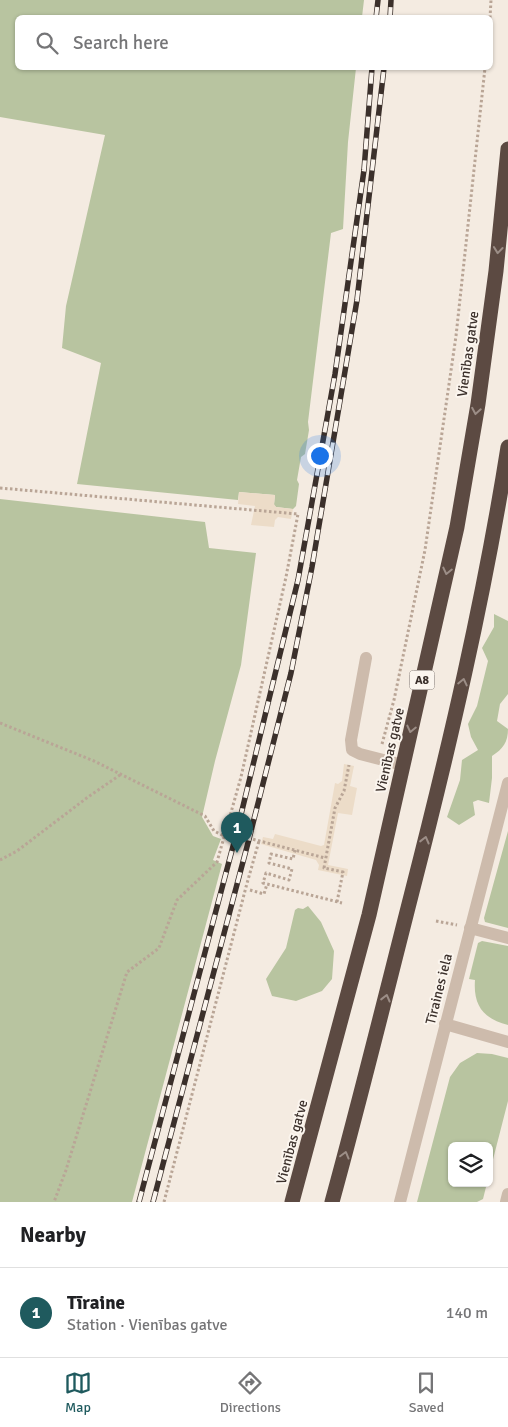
<!DOCTYPE html>
<meta charset="utf-8">
<style>
body{margin:0;font-family:Signika,sans-serif;background:#f2f2f2;color:#202124}
.controls{position:absolute;right:15px;bottom:15px;display:grid;overflow:hidden;border-radius:8px;box-shadow:0 1px 4px #0004}
.controls button{width:45px;height:45px;display:grid;place-items:center;padding:0;border:0;border-bottom:1px solid #e0e0e0;background:#fff;color:#202124;font:25px sans-serif}
.you{position:absolute;left:319px;top:455px;width:18px;height:18px;margin:-12px;border:4px solid #fff;border-radius:50%;background:#1a73e8;box-shadow:0 0 0 8px #1a73e833}
.badge{display:grid;place-items:center;width:32px;height:32px;border-radius:50%;background:#1f5a5e;color:#fff;font-size:16px;font-weight:700}
.pin{position:absolute;translate:-50% -41px;filter:drop-shadow(0 1px 2px #0008)}
.pin::after{content:'';position:absolute;top:26px;width:18px;height:15px;background:inherit;clip-path:polygon(0 0,100% 0,50% 100%)}
.list{margin:0;padding:0;list-style:none}
h2{display:flex;justify-content:space-between;align-items:center;height:65px;margin:0;padding:0 20px;font-size:21px}
h2 small{font-size:16px;font-weight:400;color:#757577}
.list li{display:grid;grid-template-columns:32px 1fr auto;gap:15px;align-items:center;box-sizing:border-box;height:90px;padding:0 20px;border-top:1px solid #e0e0e0}
.list b{display:block;font-size:19px;white-space:nowrap}
.list p{margin:0;font-size:16px;white-space:nowrap;color:#757577}
.list em{font-size:16px;font-style:normal;color:#757577}
.icon{flex:none;width:28px;height:28px;fill:none;stroke:currentColor;stroke-width:2;stroke-linecap:round;stroke-linejoin:round}
.map{position:relative;flex:none;width:508px;height:1202px;overflow:hidden}
.search{position:absolute;background:#fff;box-shadow:0 1px 4px #0004;left:15px;right:15px;top:15px;height:55px;display:flex;align-items:center;gap:12px;box-sizing:border-box;padding:0 18px;border-radius:8px;color:#757577;font-size:19px}
.sheet{height:155px;background:#fff}
nav{display:flex;justify-content:space-around;align-items:center;box-sizing:border-box;height:70px;border-top:1px solid #e0e0e0;background:#fff;font-size:14px;color:#757577}
nav a{display:grid;justify-items:center;gap:2px}
nav .on{color:#1f5a5e}
.map>svg:first-child{display:block}
.green{fill:#b8c4a0}
.plaza{fill:#ecdcc8}
.lines{fill:none;stroke-linecap:round;stroke-linejoin:round}
.path{stroke:#b9a596;stroke-width:3;stroke-dasharray:2.5 2.5;stroke-linecap:butt}
.minor{stroke:#cdbbac;stroke-width:12}
.highway{stroke:#5c4a42;stroke-width:15}
.rail-casing{stroke:#3b302b;stroke-width:5.5}
.rail{stroke:#fbf5ee;stroke-width:4;stroke-dasharray:11;stroke-linecap:butt}
.oneway{stroke:#9c8e87}
.labels{text-anchor:middle;dominant-baseline:central;stroke-width:4;stroke-linejoin:round;paint-order:stroke}
.shield{fill:#fbf5ee;stroke:#756b66;stroke-width:1}
.shield-label{font-size:12px;font-weight:bold;fill:#3b302b}
.street-label{font-size:14px;fill:#3b302b;stroke:#fbf5ee}
</style>
<div class="map">
<svg width="508" height="1202" viewBox="0 0 508 1202">
<rect width="100%" height="100%" fill="#f4ebe1"/>
<!-- green -->
<path class="green" d="M 0,0 L 364,0 L 362,17 L 18,18 L 18,68 L 356,68 L 348,142 L 343,229 L 331,233 L 308,422 L 309,430 L 305,454 L 301,457 L 297,480 L 299,484 L 296,506 L 293,509 L 276,507 L 274,505 L 275,495 L 239,492 L 238,500 L 77,484 L 101,363 L 62,348 L 66,306 L 105,135 L 0,117 Z
M 0,499 L 205,522 L 209,548 L 256,553 L 241,665 L 215,761 L 202,817 L 213,836 L 221,839 L 213,860 L 222,864 L 132,1202 L 0,1202 Z
M 494,614 L 508,621 L 508,694 L 500,704 L 497,721 L 508,729 C 508,742 503,749 492,756 L 492,778 L 489,803 L 478,800 L 473,802 L 475,815 L 459,825 L 447,817 L 460,780 L 462,760 L 478,750 L 471,737 L 468,724 L 477,706 L 488,661 L 482,648 L 494,627 Z
M 508,831 L 508,928 L 485,922 L 484,918 Z
M 308,906 L 321,922 L 334,951 L 332,979 L 322,991 L 296,1001 L 272,996 L 266,979 L 286,948 L 295,910 L 298,908 L 303,909 Z
M 482,941 L 508,946 L 508,1025 C 484,1019 473,1006 475,980 L 469,979 L 478,943 Z
M 477,1053 L 492,1054 L 508,1058 L 508,1101 L 489,1175 L 489,1146 L 452,1146 L 452,1183 L 487,1183 L 483,1199 L 477,1202 L 417,1202 L 450,1077 L 460,1063 Z"/>
<!-- plaza -->
<path class="plaza" d="M 239,492 L 275,495 L 274,504 L 276,507 L 293,509 L 291,519 L 278,517 L 275,520 L 274,527 L 251,525 L 255,506 L 238,504 Z
M 344,764 L 354,766 L 350,786 L 357,788 L 352,815 L 338,813 L 328,865 L 348,869 L 347,876 L 318,870 L 319,865 L 316,860 L 261,844 L 263,837 L 273,839 L 275,834 L 321,846 L 324,845 L 335,783 L 338,784 L 342,781 Z"/>
<g class="lines">
<!-- path -->
<path class="path" d="M 490,18 L 491,0
M 0,488 L 298,514 L 286,577 L 241,777 L 217,862 L 177,900 L 159,948 L 127,972 L 66,1170 L 54,1202
M 0,723 L 94,761 L 205,816 L 214,831 L 222,835 L 225,832 L 325,858
M 382,744 L 394,700 L 425,550 L 456,336 L 485,68
M 295,850 L 293,859 L 271,854 L 269,863 L 292,869 L 289,880 L 266,873 L 263,883 L 342,903
M 0,860 L 17,851 L 88,797 L 120,775
M 250,890 L 264,894 L 267,884
M 337,902 L 343,872 L 324,868 L 335,808 L 344,791 L 349,765
M 436,921 L 457,925
M 164,1202 L 246,887 L 259,841"/>
<!-- minor -->
<path class="minor" d="M 366,658 L 351,740 L 352,750 L 360,754 L 403,765
M 470,928 L 508,938
M 445,1024 L 508,1042
M 400,1202 L 508,783
M 506,1202 L 508,1194"/>
<!-- highway -->
<path class="highway" d="M 292,1202 L 369,915 L 457,527 L 478,404 L 496,271 L 508,149
M 332,1202 C 360,1100 385,998 411,896 C 449,748 484,599 508,447"/>
<defs>
<path id="rail" d="M 376,18 L 378,0
M 390,18 L 391,0
M 139,1202 L 236,835 L 298,580 L 335,374 L 364,170 L 372,68
M 153,1202 L 249,839 L 291,673 L 312,567 L 357,300 L 384,68"/>
</defs>
<!-- rail casing -->
<use href="#rail" class="rail-casing"/>
<!-- rail -->
<use href="#rail" class="rail"/>
</g>
<!-- one-way arrows -->
<defs><path id="oneway-chevron" d="M-2-3.5L2.5 0L-2 3.5" fill="none" stroke-width="1.6" stroke-linecap="round" stroke-linejoin="round" transform="scale(1.25)"/></defs>
<g class="oneway">
<use href="#oneway-chevron" transform="translate(498 250) rotate(96)"/>
<use href="#oneway-chevron" transform="translate(476 411) rotate(100)"/>
<use href="#oneway-chevron" transform="translate(447 571) rotate(103)"/>
<use href="#oneway-chevron" transform="translate(463 682) rotate(-77)"/>
<use href="#oneway-chevron" transform="translate(411 729) rotate(103)"/>
<use href="#oneway-chevron" transform="translate(425 840) rotate(-76)"/>
<use href="#oneway-chevron" transform="translate(386 998) rotate(-76)"/>
<use href="#oneway-chevron" transform="translate(345 1155) rotate(-75)"/>
</g>
<g class="labels">
<!-- shield labels -->
<rect class="shield" x="409.5" y="670.5" width="25" height="19" rx="4"/>
<g class="shield-label">
<text x="422" y="680">A8</text>
</g>
<!-- street labels -->
<g class="street-label">
<text transform="translate(468 354) rotate(-82)">Vienības gatve</text>
<text transform="translate(390 750) rotate(-77)">Vienības gatve</text>
<text transform="translate(439 989) rotate(-76)">Tīraines iela</text>
<text transform="translate(292 1142) rotate(-75)">Vienības gatve</text>
</g>
</g>
</svg>
<div class="controls">
<button><svg class="icon" aria-label="layers" viewBox="0 0 24 24"><path d="M12 4l9 5-9 5-9-5zM3 14l9 5 9-5"/></svg></button>
</div>
<div class="you"></div>
<div class="pin badge" style="left:237px;top:853px">1</div>
<div class="search"><svg class="icon" aria-label="search" viewBox="0 0 24 24"><circle cx="10" cy="10" r="6"/><path d="M15 15l6 6"/></svg>Search here</div>
</div>
<section class="sheet">
<h2>Nearby<small></small></h2>
<ul class="list">
<li><span class="badge">1</span><div><b>Tīraine</b><p>Station · Vienības gatve</p></div><em>140 m</em></li>
</ul>
</section>
<nav>
<a class="on"><svg class="icon" aria-label="map" viewBox="0 0 24 24"><path d="M3 6l6-2 6 2 6-2v14l-6 2-6-2-6 2zM9 4v14M15 6v14"/></svg>Map</a>
<a><svg class="icon" aria-label="directions" viewBox="0 0 24 24"><path d="M12 3l9 9-9 9-9-9zM9 14v-3h6M13 9l2 2-2 2"/></svg>Directions</a>
<a><svg class="icon" aria-label="saved" viewBox="0 0 24 24"><path d="M7 4h10v16l-5-4-5 4z"/></svg>Saved</a>
</nav>
